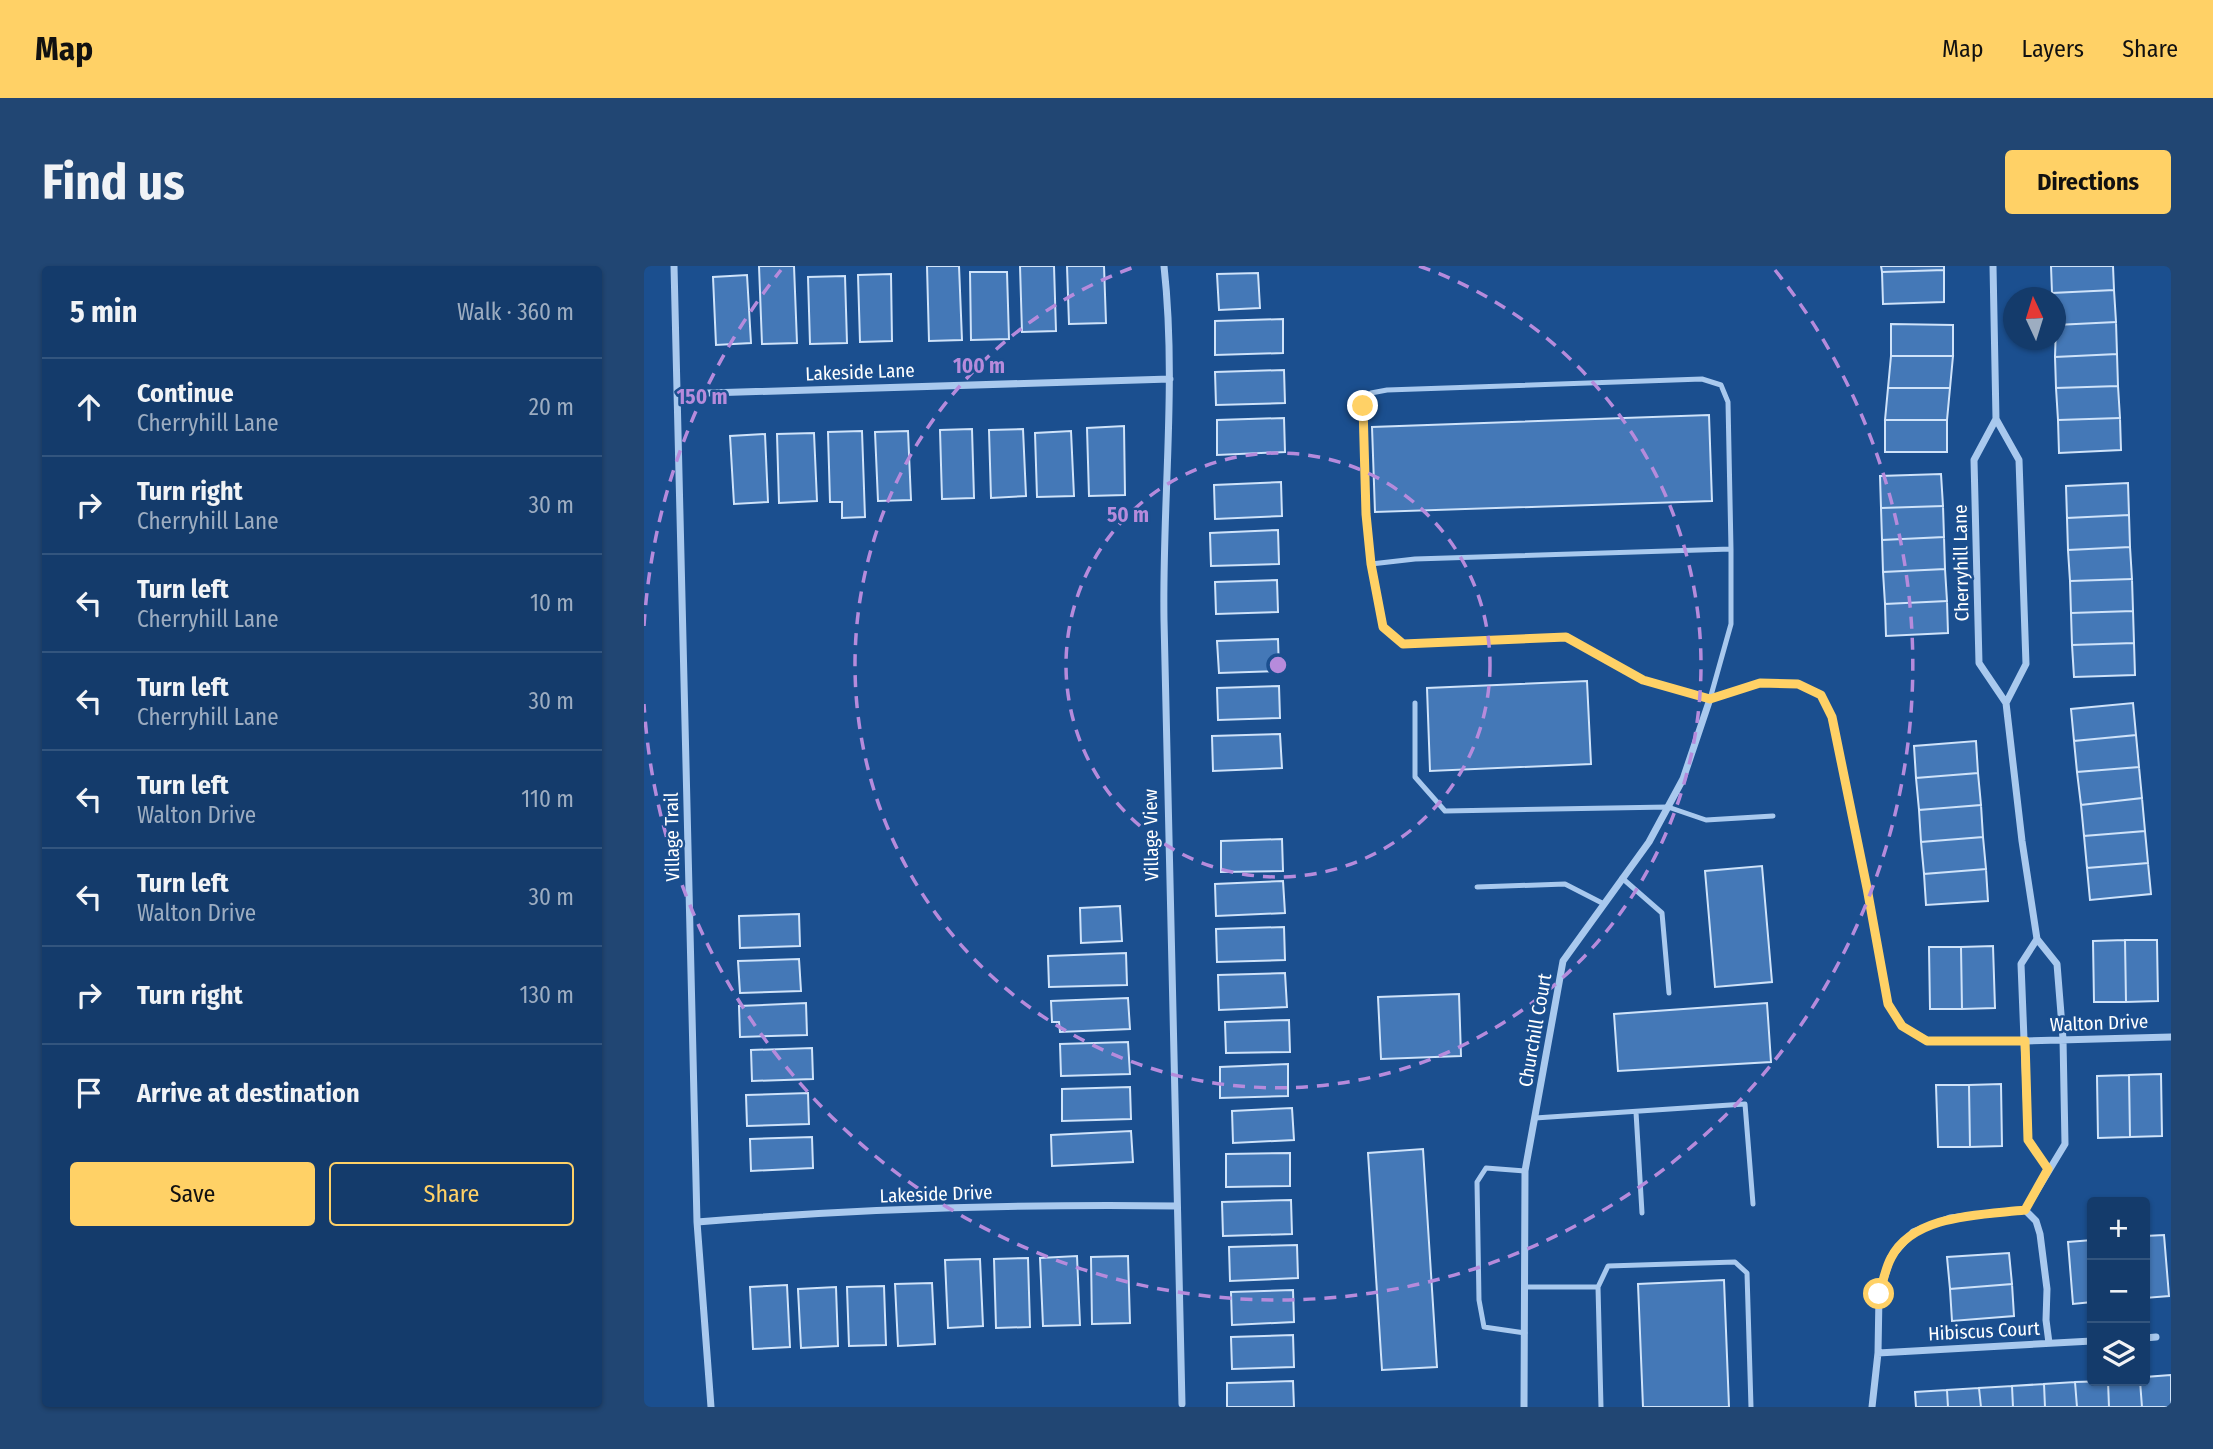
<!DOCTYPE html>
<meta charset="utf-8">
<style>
body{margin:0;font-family:"Fira Sans Condensed",sans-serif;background:#214673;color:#f1f3f6}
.controls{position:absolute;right:21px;bottom:21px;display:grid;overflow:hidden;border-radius:7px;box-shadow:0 2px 5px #0004}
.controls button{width:63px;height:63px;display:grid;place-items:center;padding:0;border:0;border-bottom:2px solid #33557e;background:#143b6b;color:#f1f3f6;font:35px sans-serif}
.compass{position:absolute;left:1359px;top:21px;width:63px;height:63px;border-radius:50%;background:#143b6b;box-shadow:0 2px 5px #0004;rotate:356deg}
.stop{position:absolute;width:21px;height:21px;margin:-16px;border:5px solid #ffd166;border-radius:50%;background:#fff}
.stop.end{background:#ffd166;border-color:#fff;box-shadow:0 2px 7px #0008}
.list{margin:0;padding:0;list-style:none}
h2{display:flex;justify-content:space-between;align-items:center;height:91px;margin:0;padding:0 28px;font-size:30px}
h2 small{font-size:23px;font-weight:400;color:#9dadc1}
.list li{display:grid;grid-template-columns:46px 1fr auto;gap:21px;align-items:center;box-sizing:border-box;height:98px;padding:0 28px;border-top:2px solid #33557e}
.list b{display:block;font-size:26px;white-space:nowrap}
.list p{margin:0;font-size:23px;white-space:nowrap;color:#9dadc1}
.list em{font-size:23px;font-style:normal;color:#9dadc1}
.actions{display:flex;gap:14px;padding:21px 28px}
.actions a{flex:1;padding:16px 0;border:2px solid #ffd166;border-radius:7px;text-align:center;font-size:24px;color:#ffd166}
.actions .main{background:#ffd166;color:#111}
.icon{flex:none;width:38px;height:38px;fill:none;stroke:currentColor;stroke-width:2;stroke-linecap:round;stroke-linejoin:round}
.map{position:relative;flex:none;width:1527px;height:1141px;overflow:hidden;border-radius:7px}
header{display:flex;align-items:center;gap:42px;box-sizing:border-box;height:98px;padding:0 35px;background:#ffd166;color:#111}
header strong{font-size:33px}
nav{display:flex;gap:38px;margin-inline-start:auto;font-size:24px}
.intro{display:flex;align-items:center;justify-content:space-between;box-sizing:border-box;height:168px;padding:0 42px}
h1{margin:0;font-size:49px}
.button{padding:18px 32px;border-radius:7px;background:#ffd166;color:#111;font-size:24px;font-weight:700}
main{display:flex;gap:42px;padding:0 42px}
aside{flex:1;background:#143b6b;border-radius:7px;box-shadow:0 2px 5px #0004}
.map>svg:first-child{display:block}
.building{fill:#4478b7;stroke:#cfe3fa;stroke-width:2}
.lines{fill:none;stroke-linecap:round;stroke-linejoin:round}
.service{stroke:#a9c9ee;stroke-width:5}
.minor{stroke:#a9c9ee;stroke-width:7}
.route{stroke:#ffd166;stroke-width:9}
.ring{fill:none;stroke:#b68bdc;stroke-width:3.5;stroke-dasharray:12 9}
.labels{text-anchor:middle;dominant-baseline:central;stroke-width:5;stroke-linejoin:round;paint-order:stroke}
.street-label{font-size:19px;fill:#fff;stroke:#1b4f8f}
.centre{fill:#b68bdc;stroke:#1b4f8f;stroke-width:3.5}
.ring-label{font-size:21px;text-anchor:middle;font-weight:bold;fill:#b68bdc;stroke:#1b4f8f;stroke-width:5;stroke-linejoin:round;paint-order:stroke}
</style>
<header>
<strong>Map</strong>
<nav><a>Map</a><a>Layers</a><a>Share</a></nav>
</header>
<div class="intro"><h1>Find us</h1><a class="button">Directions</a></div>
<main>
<aside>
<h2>5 min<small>Walk · 360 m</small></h2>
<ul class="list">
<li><svg class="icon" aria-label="ahead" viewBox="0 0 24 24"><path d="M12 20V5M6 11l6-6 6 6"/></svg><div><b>Continue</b><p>Cherryhill Lane</p></div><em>20 m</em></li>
<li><svg class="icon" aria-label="right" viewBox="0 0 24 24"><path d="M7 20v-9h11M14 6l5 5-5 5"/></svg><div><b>Turn right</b><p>Cherryhill Lane</p></div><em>30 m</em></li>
<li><svg class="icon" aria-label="left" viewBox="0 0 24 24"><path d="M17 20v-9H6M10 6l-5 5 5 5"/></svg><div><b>Turn left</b><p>Cherryhill Lane</p></div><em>10 m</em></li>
<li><svg class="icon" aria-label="left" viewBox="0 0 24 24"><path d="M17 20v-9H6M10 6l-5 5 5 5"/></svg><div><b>Turn left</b><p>Cherryhill Lane</p></div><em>30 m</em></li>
<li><svg class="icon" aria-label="left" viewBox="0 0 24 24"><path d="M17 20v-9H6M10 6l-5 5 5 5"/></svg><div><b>Turn left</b><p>Walton Drive</p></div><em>110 m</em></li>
<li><svg class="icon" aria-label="left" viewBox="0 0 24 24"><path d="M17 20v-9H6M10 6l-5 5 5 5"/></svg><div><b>Turn left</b><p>Walton Drive</p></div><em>30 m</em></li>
<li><svg class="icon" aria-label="right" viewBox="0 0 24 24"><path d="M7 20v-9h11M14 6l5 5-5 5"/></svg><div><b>Turn right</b></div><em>130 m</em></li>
<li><svg class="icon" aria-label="arrive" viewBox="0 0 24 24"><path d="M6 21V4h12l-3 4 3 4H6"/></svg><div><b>Arrive at destination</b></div></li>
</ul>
<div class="actions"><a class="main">Save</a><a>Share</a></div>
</aside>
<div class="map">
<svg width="1527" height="1141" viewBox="0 0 1527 1141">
<rect width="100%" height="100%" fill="#1b4f8f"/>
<!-- building -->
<path class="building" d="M 115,0 L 150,0 L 153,77 L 118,78 Z
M 283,0 L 315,0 L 318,74 L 285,75 Z
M 376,0 L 410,0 L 412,65 L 378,66 Z
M 423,0 L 460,0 L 462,57 L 425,58 Z
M 1237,0 L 1300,0 L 1300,4 L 1238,6 Z
M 1407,0 L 1469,0 L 1470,24 L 1408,27 Z
M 1300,4 L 1300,36 L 1239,38 L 1238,6 Z
M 326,6 L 363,6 L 365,73 L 327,74 Z
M 614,7 L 616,42 L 575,44 L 573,8 Z
M 247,8 L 248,75 L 216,76 L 214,9 Z
M 103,9 L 107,77 L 72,79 L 69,11 Z
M 201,10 L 203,77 L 166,78 L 164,11 Z
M 1470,24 L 1472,56 L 1412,59 L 1412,32 L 1408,32 L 1408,27 Z
M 639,53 L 639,87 L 571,89 L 571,55 Z
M 1472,56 L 1473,88 L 1411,91 L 1412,59 Z
M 1247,58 L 1309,59 L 1309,90 L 1247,90 Z
M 1473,88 L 1474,120 L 1412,122 L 1411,91 Z
M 1247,90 L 1309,90 L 1306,122 L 1244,122 Z
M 640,104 L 641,137 L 572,139 L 571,106 Z
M 1474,120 L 1476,152 L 1414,154 L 1412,122 Z
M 1244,122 L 1306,122 L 1303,154 L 1241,154 Z
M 1065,149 L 1068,235 L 731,246 L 728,161 Z
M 640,152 L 641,186 L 573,189 L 573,154 Z
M 1476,152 L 1477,184 L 1415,187 L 1414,154 Z
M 1241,154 L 1303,154 L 1303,186 L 1241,186 Z
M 480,160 L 481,229 L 445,230 L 443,162 Z
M 328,163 L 330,232 L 298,233 L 296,164 Z
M 379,163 L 382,230 L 347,232 L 345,164 Z
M 218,165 L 221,251 L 198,252 L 198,236 L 186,236 L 184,166 Z
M 264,165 L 267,234 L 234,235 L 231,166 Z
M 427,165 L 430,230 L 393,231 L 391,167 Z
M 170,167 L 173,235 L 135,237 L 133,168 Z
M 121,168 L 124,236 L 90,238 L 86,170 Z
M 1297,208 L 1299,240 L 1237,242 L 1236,210 Z
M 637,216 L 638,250 L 571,253 L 570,219 Z
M 1484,217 L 1485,249 L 1423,252 L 1422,220 Z
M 1299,240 L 1300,271 L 1238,274 L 1237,242 Z
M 1485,249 L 1486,281 L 1424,284 L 1423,252 Z
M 634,264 L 635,298 L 567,300 L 566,267 Z
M 1300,271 L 1301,303 L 1239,306 L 1238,274 Z
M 1486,281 L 1488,313 L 1426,315 L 1424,284 Z
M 1301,303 L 1303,335 L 1241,338 L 1239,306 Z
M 1488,313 L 1489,345 L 1427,347 L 1426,315 Z
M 633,314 L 634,346 L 572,348 L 571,316 Z
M 1303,335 L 1304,367 L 1242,370 L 1241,338 Z
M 1489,345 L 1490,377 L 1428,379 L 1427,347 Z
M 634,373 L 635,405 L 575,407 L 573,375 Z
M 1490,377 L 1491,409 L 1430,411 L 1428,379 Z
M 943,415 L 947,498 L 786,505 L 783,422 Z
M 635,420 L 636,452 L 574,454 L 573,422 Z
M 1489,437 L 1492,469 L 1430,475 L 1427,443 Z
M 636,468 L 638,502 L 569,505 L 568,470 Z
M 1492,469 L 1495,501 L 1433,506 L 1430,475 Z
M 1332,475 L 1334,507 L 1272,512 L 1270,480 Z
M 1495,501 L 1498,532 L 1437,539 L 1433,506 Z
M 1334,507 L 1337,539 L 1275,544 L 1272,512 Z
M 1498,532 L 1501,565 L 1440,570 L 1437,539 Z
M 1337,539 L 1339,571 L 1277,576 L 1275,544 Z
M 1501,565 L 1504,597 L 1443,602 L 1440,570 Z
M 1339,571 L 1342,603 L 1280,608 L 1277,576 Z
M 638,573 L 639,605 L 577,606 L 577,575 Z
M 1504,597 L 1507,628 L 1446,634 L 1443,602 Z
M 1118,600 L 1128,716 L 1071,721 L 1061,605 Z
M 1342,603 L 1344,635 L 1282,639 L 1280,608 Z
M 639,615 L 641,647 L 572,650 L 571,618 Z
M 476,640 L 478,675 L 437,677 L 436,642 Z
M 155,648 L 156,680 L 96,682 L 95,650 Z
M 640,661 L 641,694 L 573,696 L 572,663 Z
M 1481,674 L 1482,736 L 1450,736 L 1449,675 Z
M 1481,674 L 1513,674 L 1514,735 L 1482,736 Z
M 1349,680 L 1351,742 L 1318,743 L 1317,681 Z
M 1285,681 L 1317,681 L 1318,743 L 1286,743 Z
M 482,687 L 483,719 L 405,721 L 404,690 Z
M 155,693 L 157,725 L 96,727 L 94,695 Z
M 641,707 L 643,741 L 575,744 L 574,709 Z
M 815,728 L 817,790 L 737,793 L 734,731 Z
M 484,732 L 486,763 L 416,766 L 415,756 L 408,756 L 407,735 Z
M 162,737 L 163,769 L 96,771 L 95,740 Z
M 1123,737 L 1127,796 L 974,805 L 970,748 Z
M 645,754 L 646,786 L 582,787 L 581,756 Z
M 484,776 L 486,808 L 417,810 L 416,778 Z
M 168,782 L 169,813 L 108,815 L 107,784 Z
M 644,798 L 644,830 L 576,832 L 576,801 Z
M 1517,808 L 1518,870 L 1486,871 L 1485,809 Z
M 1485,809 L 1486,871 L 1454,872 L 1453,810 Z
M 1357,818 L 1358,880 L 1326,881 L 1325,819 Z
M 1292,819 L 1325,819 L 1326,881 L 1294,881 Z
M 486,821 L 487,853 L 418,855 L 418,823 Z
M 164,827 L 165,858 L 103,860 L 102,829 Z
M 648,842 L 650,874 L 589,877 L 588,845 Z
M 487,865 L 489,896 L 408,900 L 407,869 Z
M 168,871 L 169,902 L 107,905 L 106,873 Z
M 779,883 L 793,1101 L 738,1104 L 724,887 Z
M 646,887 L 646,920 L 582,921 L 582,888 Z
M 647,934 L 648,968 L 579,970 L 578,936 Z
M 1520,969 L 1525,1030 L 1501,1032 L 1501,970 Z
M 1448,974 L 1448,1036 L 1429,1038 L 1424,976 Z
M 653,979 L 654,1012 L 586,1015 L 585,981 Z
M 1365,987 L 1368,1018 L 1306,1023 L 1303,991 Z
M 433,990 L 436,1059 L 399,1060 L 396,992 Z
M 484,990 L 486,1057 L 448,1058 L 447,991 Z
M 384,992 L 386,1061 L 352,1062 L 350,993 Z
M 336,993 L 339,1060 L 304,1062 L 301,994 Z
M 1080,1014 L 1085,1141 L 999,1141 L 994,1018 Z
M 288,1017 L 291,1078 L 254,1080 L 251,1018 Z
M 1368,1018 L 1370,1050 L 1308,1055 L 1306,1023 Z
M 143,1019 L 146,1081 L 109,1083 L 106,1021 Z
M 240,1020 L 242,1079 L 205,1080 L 203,1021 Z
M 192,1021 L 194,1080 L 157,1082 L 154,1023 Z
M 649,1024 L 650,1056 L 588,1059 L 587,1026 Z
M 649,1069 L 650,1101 L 588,1103 L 587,1071 Z
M 1527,1109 L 1527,1141 L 1498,1141 L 1496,1115 L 1501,1115 L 1501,1111 Z
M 649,1115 L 650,1141 L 583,1141 L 583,1117 Z
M 1464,1115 L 1465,1141 L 1433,1141 L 1431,1116 Z
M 1464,1115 L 1496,1115 L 1498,1141 L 1465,1141 Z
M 1431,1116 L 1433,1141 L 1401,1141 L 1400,1118 Z
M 1400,1118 L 1401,1141 L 1369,1141 L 1368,1120 Z
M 1368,1120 L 1369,1141 L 1337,1141 L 1335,1122 Z
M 1335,1122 L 1337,1141 L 1304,1141 L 1303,1124 Z
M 1303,1124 L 1304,1141 L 1272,1141 L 1271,1126 Z"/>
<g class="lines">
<!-- service -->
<path class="service" d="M 1087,283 L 1087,358 L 1066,433 L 999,414 L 922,371 L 759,378 L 739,361 L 727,298 L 771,293 Z
M 727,298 L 722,248 L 719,140 L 727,127 L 743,124 L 1058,113 L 1077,119 L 1084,136 L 1087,283
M 771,437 L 771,511 L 801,545 L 1024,541 L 1062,554 L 1129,550
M 978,612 L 1018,647 L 1025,727
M 833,621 L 921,618 L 960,638
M 992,846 L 998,947
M 891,852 L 1101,838 L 1109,938
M 881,1021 L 954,1021 L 964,1000 L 1091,996 L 1103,1007 L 1107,1141
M 954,1021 L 957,1141
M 881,1067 L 840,1061 L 835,1034 L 833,916 L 842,902 L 881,905"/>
<!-- minor -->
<path class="minor" d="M 30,0 L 53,956 L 67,1141
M 520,0 C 533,118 518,236 520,354 C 524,616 531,877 538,1138
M 1349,0 L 1352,153 L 1375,194 L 1382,398 L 1362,437
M 33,128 L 526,113
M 1393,673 L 1377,698 L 1384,874 L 1404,903
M 1381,944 L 1392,955 L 1396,968 L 1403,1023 L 1402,1054 L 1405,1077
M 53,956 C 212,943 373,938 533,940
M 1501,1072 L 1512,1071
M 1234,1087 L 1448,1075
M 880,1141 L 881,905 L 919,695 L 1005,576 L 1039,513 L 1066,433 L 1116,417 L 1154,418 L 1177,429 L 1188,451 L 1223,622 L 1244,738 L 1258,760 L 1284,775 L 1381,775 L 1527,771
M 1228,1141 L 1234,1087 L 1235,1029 L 1247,991 L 1269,966 L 1306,952 L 1381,944 L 1421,878 L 1419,773 L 1413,698 L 1393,673 L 1378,575 L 1362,437 L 1335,397 L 1330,194 L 1352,153"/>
</g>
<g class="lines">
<!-- route -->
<path class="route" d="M 719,140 L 722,248 L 727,298 L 739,361 L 759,378 L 922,371 L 999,414 L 1066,433 L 1116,417 L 1154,418 L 1177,429 L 1188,451 L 1223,622 L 1244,738 L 1258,760 L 1283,775 L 1381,775 L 1384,874 L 1404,903 L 1381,944 C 1338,949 1269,948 1247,992 C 1241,1003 1239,1017 1235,1028"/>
</g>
<!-- distance rings -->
<g class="ring">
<circle cx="634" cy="399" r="212"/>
<path d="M775 0A423 423 0 1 1 493 0"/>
<path d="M0 360A635 635 0 0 1 137 4M1131 4A635 635 0 1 1 0 438"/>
</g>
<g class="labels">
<!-- street labels -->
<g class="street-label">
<text transform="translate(216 106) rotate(-2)">Lakeside Lane</text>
<text transform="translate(1317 297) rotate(-91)">Cherryhill Lane</text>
<text transform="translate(507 569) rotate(-91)">Village View</text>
<text transform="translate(28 571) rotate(-91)">Village Trail</text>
<text transform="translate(1455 757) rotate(-2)">Walton Drive</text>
<text transform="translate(891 764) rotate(-80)">Churchill Court</text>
<text transform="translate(292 928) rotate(-2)">Lakeside Drive</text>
<text transform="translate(1340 1065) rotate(-3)">Hibiscus Court</text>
</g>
</g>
<circle cx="634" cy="399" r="10" class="centre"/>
<g class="ring-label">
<text x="335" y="107">100 m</text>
<text x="58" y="138">150 m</text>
<text x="484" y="256">50 m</text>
</g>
</svg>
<div class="controls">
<button>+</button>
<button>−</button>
<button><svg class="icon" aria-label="layers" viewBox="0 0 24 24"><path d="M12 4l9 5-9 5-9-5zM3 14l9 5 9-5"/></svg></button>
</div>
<svg class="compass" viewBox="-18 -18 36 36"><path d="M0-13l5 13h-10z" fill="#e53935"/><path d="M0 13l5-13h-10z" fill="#9dadc1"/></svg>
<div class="stop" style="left:1235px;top:1028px"></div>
<div class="stop end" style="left:719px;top:140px"></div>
</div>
</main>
